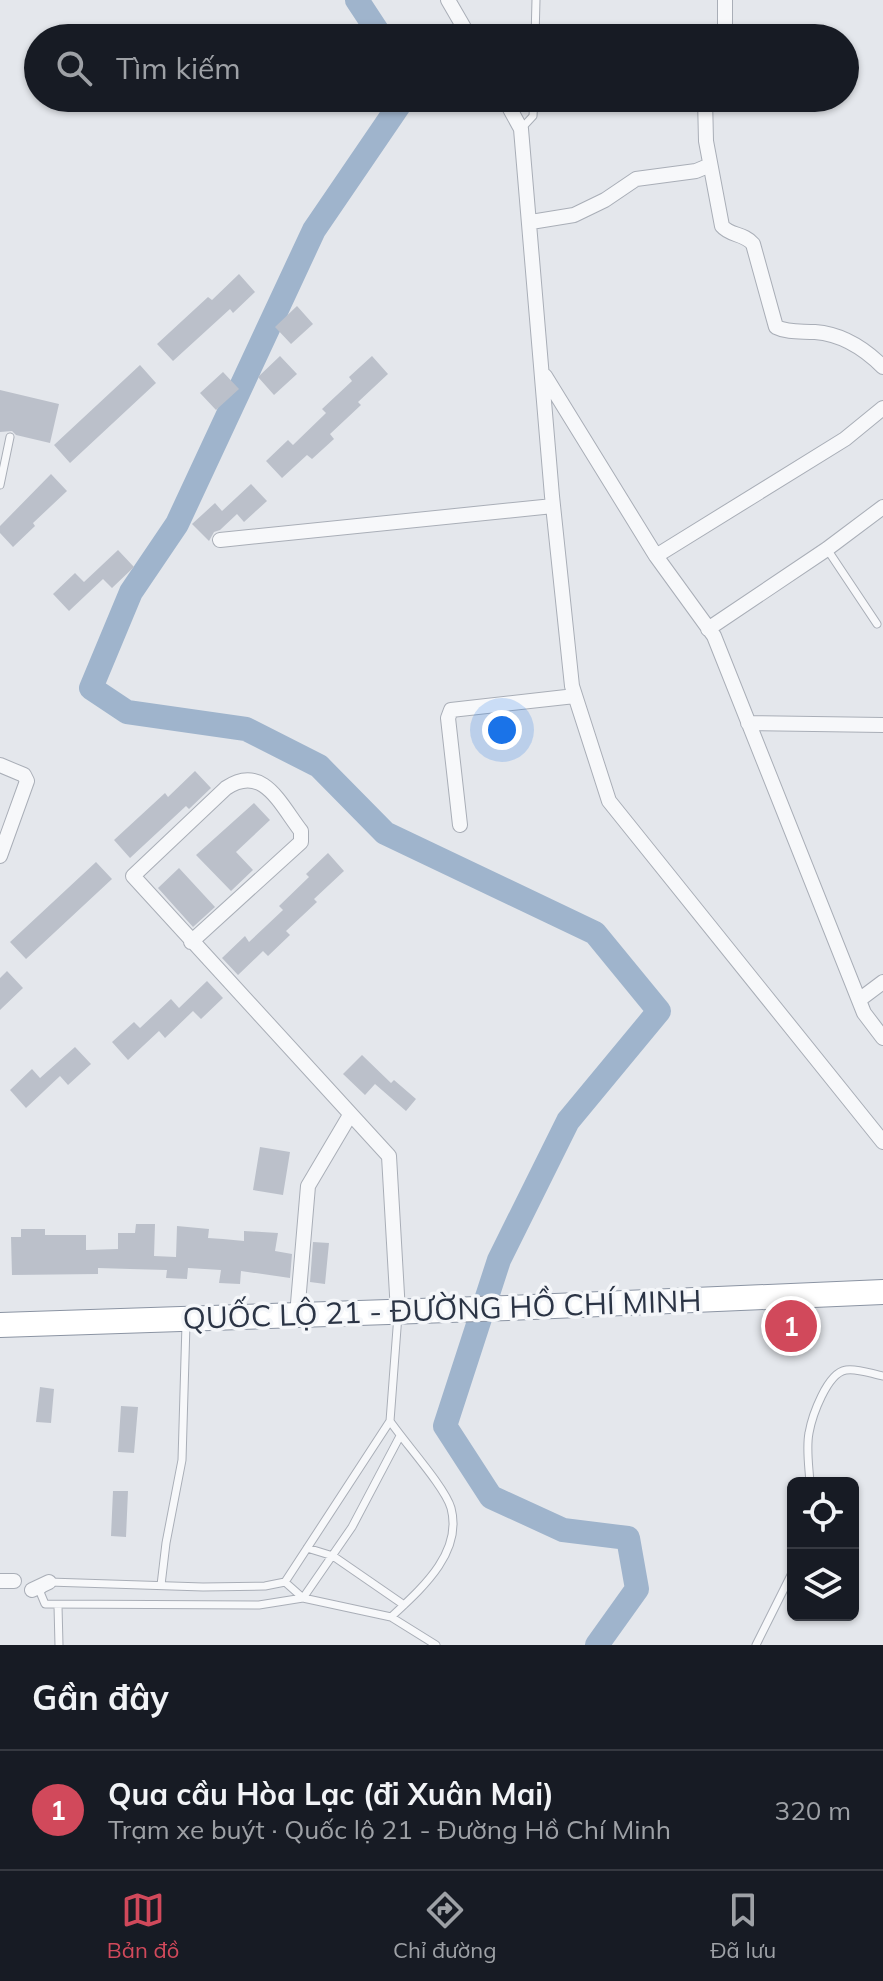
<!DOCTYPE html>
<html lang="vi">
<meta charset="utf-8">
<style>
body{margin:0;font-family:Mulish,sans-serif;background:#242831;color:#f1f3f6}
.controls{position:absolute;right:24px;bottom:24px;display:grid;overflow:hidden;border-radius:12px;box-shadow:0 2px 6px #0004}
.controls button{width:72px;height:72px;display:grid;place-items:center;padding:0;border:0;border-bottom:2px solid #363941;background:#171b24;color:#f1f3f6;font:40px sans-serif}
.you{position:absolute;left:502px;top:730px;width:28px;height:28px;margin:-20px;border:6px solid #fff;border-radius:50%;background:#1a73e8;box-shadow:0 0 0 12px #1a73e833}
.badge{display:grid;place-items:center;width:52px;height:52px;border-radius:50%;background:#d1495b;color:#fff;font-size:26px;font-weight:700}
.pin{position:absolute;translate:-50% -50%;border:4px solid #fff;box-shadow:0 2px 8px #0006}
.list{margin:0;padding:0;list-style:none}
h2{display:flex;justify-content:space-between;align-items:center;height:104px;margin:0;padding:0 32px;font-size:34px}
h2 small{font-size:26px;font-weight:400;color:#9ea1a6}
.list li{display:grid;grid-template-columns:52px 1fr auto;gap:24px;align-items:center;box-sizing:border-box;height:120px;padding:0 32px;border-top:2px solid #363941}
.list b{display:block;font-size:30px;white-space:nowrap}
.list p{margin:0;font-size:26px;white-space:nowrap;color:#9ea1a6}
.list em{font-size:26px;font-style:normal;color:#9ea1a6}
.icon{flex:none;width:44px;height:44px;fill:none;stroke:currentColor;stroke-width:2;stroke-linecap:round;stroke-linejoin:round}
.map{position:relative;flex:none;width:883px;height:1645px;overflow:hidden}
.search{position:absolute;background:#171b24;box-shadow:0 2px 6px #0004;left:24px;right:24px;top:24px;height:88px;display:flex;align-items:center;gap:20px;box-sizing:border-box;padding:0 28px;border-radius:44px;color:#9ea1a6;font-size:30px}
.sheet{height:224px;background:#171b24}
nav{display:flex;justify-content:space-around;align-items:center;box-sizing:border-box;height:112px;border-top:2px solid #363941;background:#171b24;font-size:22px;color:#9ea1a6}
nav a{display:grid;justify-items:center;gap:4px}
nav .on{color:#d1495b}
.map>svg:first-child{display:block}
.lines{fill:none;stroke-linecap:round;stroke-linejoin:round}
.river{stroke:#9fb4cc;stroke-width:24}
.building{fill:#bbc0ca}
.lane-casing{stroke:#a9aeb7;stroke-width:9}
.street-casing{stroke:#a9aeb7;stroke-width:16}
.highway-casing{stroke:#8b94a3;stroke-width:26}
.lane{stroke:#f7f8fa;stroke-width:7}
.street{stroke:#f7f8fa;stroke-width:14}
.highway{stroke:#fff;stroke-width:24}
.labels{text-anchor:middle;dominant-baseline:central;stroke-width:7;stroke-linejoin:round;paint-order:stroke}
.street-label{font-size:30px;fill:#2b3445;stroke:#f4f6f9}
</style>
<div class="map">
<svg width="883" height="1645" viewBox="0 0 883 1645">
<rect width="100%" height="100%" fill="#e4e7ec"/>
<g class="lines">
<!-- river -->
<path class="river" d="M 357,0 L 382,38
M 404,98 L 314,230 L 177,524 L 131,592 L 91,688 L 127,712 L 246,729 L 319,766 L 385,833 L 595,933 L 659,1011 L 568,1121 L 499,1260 L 445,1426 L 491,1497 L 563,1530 L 628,1538 L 637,1589 L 597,1645"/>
</g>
<!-- building -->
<path class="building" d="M 239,274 L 255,292 L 233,313 L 230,309 L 173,361 L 157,344 L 208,297 L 212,300 Z
M 297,306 L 313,324 L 291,344 L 275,327 Z
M 280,356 L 297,374 L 274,395 L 258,377 Z
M 372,356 L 388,374 L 358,402 L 361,405 L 330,434 L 334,439 L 312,459 L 307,455 L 282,478 L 266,461 L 288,440 L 293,445 L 326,413 L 322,409 L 352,381 L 349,377 Z
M 140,365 L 156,383 L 70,463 L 54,445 Z
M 223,372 L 239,389 L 216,410 L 200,393 Z
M 0,390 L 59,404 L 50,443 L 16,435 L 12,431 L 0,432 Z
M 51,474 L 67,491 L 33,523 L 35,526 L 13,547 L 0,533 L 0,526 Z
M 251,484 L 267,501 L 244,522 L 237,514 L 220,530 L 214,532 L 209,541 L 192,524 L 215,503 L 222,511 Z
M 118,550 L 134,567 L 112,588 L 103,579 L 69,611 L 53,594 L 75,573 L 84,582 Z
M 195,771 L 211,788 L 189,809 L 186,806 L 130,858 L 114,840 L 165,793 L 168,797 Z
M 254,803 L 270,820 L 236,852 L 253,870 L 231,891 L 196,855 Z
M 328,853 L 344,871 L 314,899 L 317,902 L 286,931 L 290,935 L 268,956 L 263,951 L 238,975 L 222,958 L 245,936 L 249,942 L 283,910 L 279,906 L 309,877 L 306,874 Z
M 96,862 L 112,879 L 26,959 L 10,942 Z
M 179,868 L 215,907 L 193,927 L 158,888 Z
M 7,971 L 23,988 L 0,1010 L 0,978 Z
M 207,981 L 223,998 L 201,1019 L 193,1011 L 165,1038 L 159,1031 L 128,1060 L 112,1042 L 134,1022 L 140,1028 L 171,999 L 179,1008 Z
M 75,1047 L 91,1064 L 68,1085 L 60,1076 L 26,1108 L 10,1090 L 32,1069 L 40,1078 Z
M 362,1055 L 391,1083 L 394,1080 L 416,1099 L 406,1111 L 375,1084 L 365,1095 L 343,1074 Z
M 260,1147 L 290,1152 L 283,1195 L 253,1190 Z
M 136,1224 L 155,1224 L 154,1256 L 176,1257 L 177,1226 L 209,1229 L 208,1238 L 223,1239 L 244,1241 L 244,1231 L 278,1233 L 275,1251 L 292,1254 L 290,1278 L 241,1271 L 240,1284 L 219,1283 L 221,1270 L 188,1268 L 187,1279 L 166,1278 L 167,1270 L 130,1269 L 98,1268 L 98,1274 L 12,1275 L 11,1237 L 21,1237 L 21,1229 L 45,1229 L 45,1235 L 86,1235 L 86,1250 L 118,1249 L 118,1233 L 135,1233 Z
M 313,1242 L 329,1243 L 325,1284 L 310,1282 Z
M 40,1387 L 54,1389 L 51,1423 L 36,1422 Z
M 121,1406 L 138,1407 L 134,1453 L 118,1452 Z
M 113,1491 L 128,1491 L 126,1537 L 111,1536 Z"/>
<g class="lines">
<defs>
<path id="lane" d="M 535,38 L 536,0
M 521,129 L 533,116 L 534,98
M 0,485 L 10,437
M 827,549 L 877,624
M 398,1315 L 390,1421 L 285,1582 L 265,1586 L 203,1587 L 49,1582 L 40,1592 L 45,1604 L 259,1605 L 303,1598 L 352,1527 L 400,1436
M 390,1421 C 404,1442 445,1487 451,1508 C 463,1553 421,1589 391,1617
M 810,1483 C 809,1467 806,1448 809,1433 C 812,1416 827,1373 846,1370 C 857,1368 872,1374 883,1376
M 307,1548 L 333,1556 L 404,1605
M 285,1582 L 303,1598 L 391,1617 L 436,1645
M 161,1585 L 166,1543 L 182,1460 L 186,1324
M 58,1606 L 59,1645
M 756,1645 L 793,1571"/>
<path id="street" d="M 448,0 L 470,38
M 712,38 L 725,29 L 725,0
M 504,98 L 521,129 L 552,496 L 572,686 L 609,801 L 883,1142
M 705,98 L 706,141 L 722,226 C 730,236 744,233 753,244 L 776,327 C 788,333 801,331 815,332 C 842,334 864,348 883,367
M 531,222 L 574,215 L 605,200 L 636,179 L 696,171 L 710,165
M 545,376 L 656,556 L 714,636 L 864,1013 L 883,1038
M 220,540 L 553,506
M 656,556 L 845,439 L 883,408
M 708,629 L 827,549 L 883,507
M 748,723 L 883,725
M 0,765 L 24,775 L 27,781 L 0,856
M 460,825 L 448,718 L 451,710 L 575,696
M 191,942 L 301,842 L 301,831 C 280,804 263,763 226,788 L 133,876 L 389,1156 L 398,1312
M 859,1000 L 883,982
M 297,1315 L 308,1186 L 350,1115
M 0,1581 L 14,1581
M 32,1590 L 49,1582"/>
<path id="highway" d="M 0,1325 L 508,1308 L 883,1292"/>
</defs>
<!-- lane casing -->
<use href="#lane" class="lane-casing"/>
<!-- street casing -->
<use href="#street" class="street-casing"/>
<!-- highway casing -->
<use href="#highway" class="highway-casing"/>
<!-- lane -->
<use href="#lane" class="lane"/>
<!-- street -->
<use href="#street" class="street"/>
<!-- highway -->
<use href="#highway" class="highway"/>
</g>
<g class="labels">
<!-- street labels -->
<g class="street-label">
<text transform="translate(442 1309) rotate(-2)">QUỐC LỘ 21 - ĐƯỜNG HỒ CHÍ MINH</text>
</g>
</g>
</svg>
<div class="controls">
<button><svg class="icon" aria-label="locate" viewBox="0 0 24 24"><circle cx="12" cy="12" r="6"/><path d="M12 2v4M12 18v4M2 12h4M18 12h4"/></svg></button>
<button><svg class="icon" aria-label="layers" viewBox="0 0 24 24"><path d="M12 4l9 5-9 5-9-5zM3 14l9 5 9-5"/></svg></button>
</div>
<div class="you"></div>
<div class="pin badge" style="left:791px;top:1326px">1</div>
<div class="search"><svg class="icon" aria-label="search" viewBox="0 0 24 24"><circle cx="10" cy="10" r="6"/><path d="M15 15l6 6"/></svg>Tìm kiếm</div>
</div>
<section class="sheet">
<h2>Gần đây<small></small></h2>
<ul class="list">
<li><span class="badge">1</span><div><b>Qua cầu Hòa Lạc (đi Xuân Mai)</b><p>Trạm xe buýt · Quốc lộ 21 - Đường Hồ Chí Minh</p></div><em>320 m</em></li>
</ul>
</section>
<nav>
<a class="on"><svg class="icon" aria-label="map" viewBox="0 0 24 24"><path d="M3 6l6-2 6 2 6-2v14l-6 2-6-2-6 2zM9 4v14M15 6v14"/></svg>Bản đồ</a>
<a><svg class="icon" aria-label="directions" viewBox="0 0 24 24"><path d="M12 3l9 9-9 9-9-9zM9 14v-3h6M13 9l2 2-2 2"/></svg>Chỉ đường</a>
<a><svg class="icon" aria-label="saved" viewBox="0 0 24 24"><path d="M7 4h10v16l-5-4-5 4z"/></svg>Đã lưu</a>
</nav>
